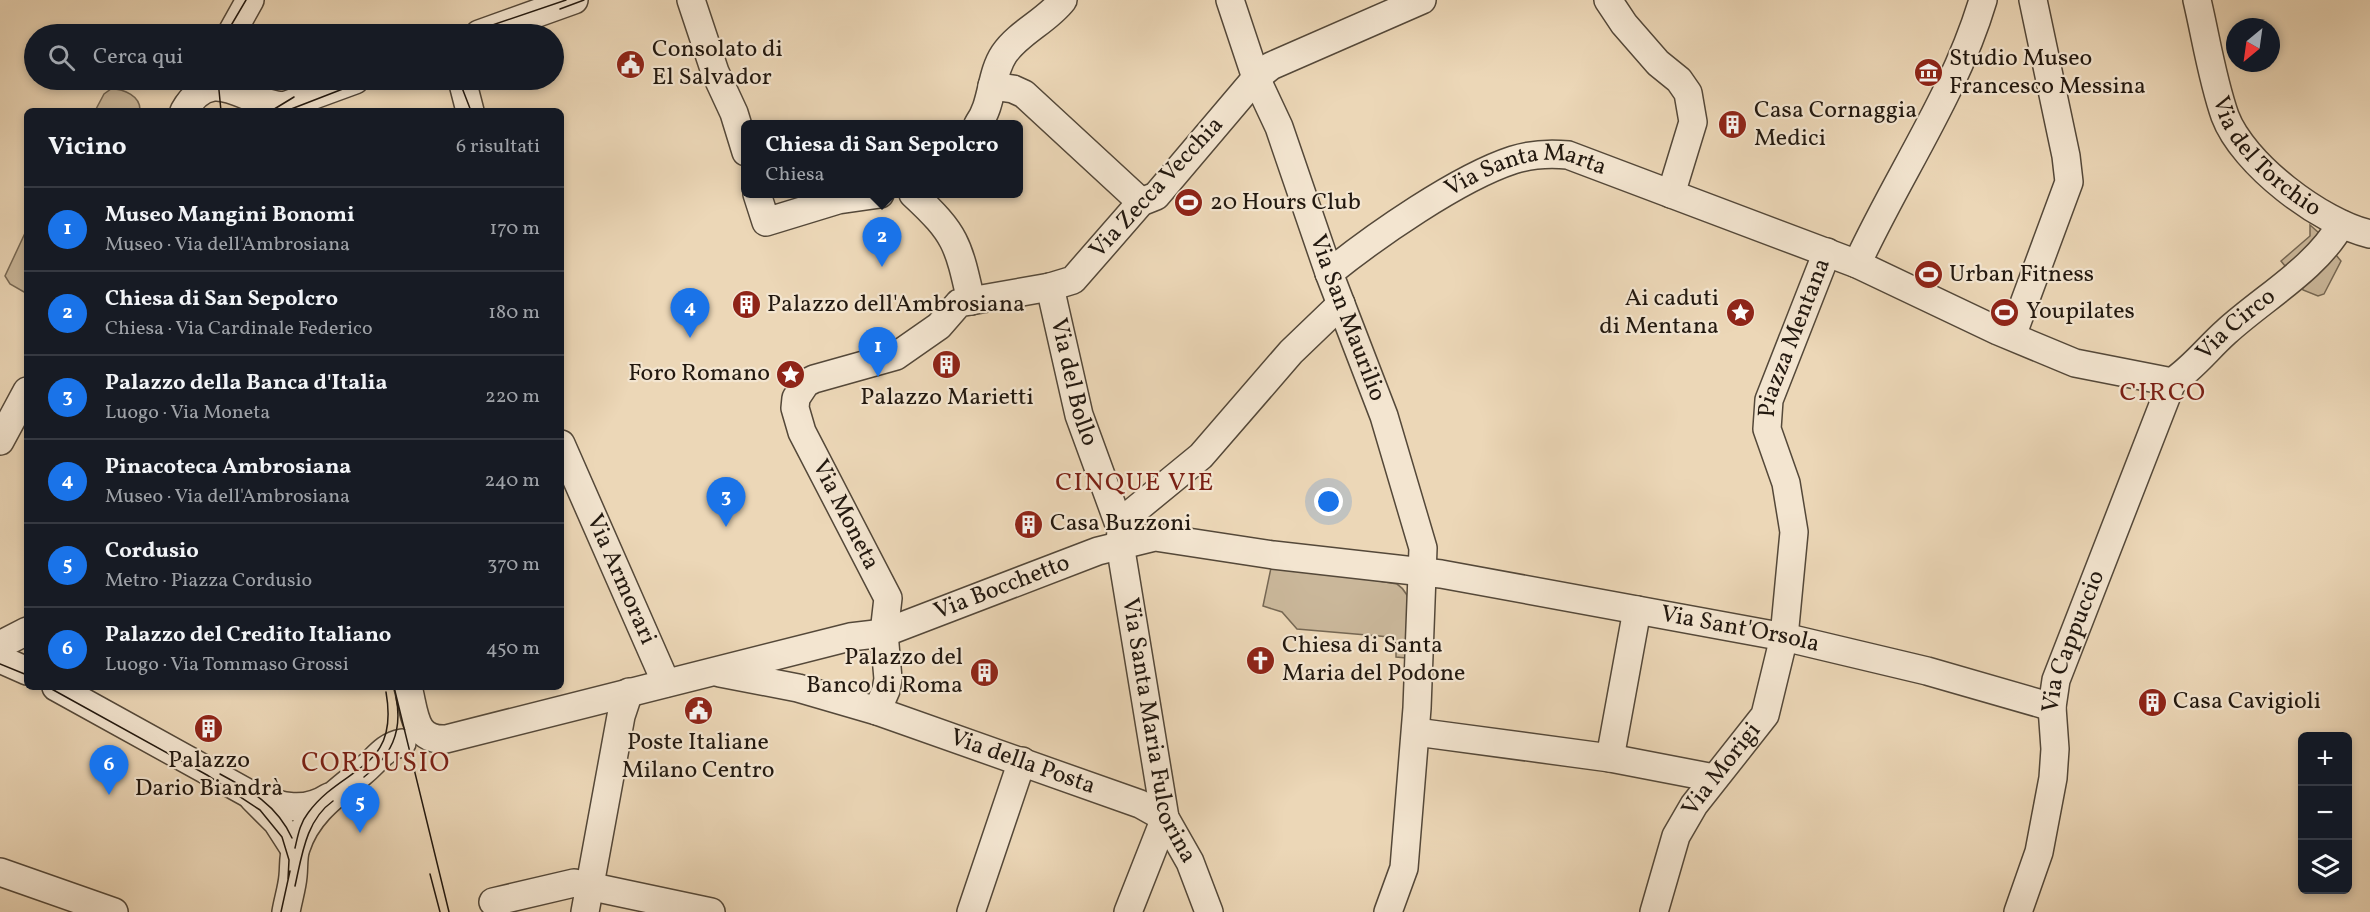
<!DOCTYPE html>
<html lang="it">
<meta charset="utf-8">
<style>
body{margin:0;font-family:Vollkorn,serif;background:#20242c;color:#f1f3f6}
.controls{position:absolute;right:18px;bottom:18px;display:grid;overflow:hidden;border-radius:9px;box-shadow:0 3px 9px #0003}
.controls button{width:54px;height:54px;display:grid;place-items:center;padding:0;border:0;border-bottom:2px solid #363941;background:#171b24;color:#f1f3f6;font:30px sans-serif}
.compass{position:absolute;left:2226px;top:18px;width:54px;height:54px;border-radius:50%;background:#171b24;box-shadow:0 3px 9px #0003;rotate:209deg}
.you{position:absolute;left:1329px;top:502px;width:21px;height:21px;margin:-15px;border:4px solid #fff;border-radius:50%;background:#1a73e8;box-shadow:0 0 0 9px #1a73e833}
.badge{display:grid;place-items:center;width:39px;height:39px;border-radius:50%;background:#1a73e8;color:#fff;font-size:20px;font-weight:700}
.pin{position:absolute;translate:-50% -50px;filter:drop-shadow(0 2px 3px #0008)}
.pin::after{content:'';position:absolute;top:32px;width:21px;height:18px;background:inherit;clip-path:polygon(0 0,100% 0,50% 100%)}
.popup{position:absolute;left:741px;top:120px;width:282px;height:78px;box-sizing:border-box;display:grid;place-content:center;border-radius:9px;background:#171b24;filter:drop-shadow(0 2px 4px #0005);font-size:20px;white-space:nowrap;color:#9ea1a6}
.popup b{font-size:22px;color:#f1f3f6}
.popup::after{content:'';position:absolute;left:50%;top:100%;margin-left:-12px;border:12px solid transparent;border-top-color:#171b24}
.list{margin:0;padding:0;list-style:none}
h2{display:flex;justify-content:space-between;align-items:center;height:78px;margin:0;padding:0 24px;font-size:26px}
h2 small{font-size:20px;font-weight:400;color:#9ea1a6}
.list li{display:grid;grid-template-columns:39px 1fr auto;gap:18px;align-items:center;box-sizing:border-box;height:84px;padding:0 24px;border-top:2px solid #363941}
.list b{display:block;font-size:22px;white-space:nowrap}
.list p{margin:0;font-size:20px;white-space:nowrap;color:#9ea1a6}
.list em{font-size:20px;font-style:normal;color:#9ea1a6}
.icon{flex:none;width:33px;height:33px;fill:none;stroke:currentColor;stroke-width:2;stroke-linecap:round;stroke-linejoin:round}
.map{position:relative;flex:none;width:2370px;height:912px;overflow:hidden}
.search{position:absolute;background:#171b24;box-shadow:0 3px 9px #0003;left:24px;top:24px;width:540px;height:66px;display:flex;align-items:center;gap:15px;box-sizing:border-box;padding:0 21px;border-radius:33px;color:#9ea1a6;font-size:22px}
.panel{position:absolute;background:#171b24;box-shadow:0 3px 9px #0003;left:24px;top:108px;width:540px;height:582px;border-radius:9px}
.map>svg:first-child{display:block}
.green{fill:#cab79a;stroke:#766854;stroke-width:1.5}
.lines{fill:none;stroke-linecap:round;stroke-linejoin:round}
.minor-casing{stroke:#544839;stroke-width:30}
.minor{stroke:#f3e5d0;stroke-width:27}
.tram{stroke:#22180f;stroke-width:1.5}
.labels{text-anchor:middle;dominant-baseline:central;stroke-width:4.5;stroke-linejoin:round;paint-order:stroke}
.poi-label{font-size:24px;fill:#22180f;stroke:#f3e5d0;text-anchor:start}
.street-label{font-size:24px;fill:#22180f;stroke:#f3e5d0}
.neighbourhood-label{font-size:26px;letter-spacing:1.5px;fill:#7a1f14;stroke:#f3e5d0}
.quarter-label{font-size:27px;letter-spacing:1.5px;fill:#7a1f14;stroke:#f3e5d0}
</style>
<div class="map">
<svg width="2370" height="912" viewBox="0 0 2370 912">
<rect width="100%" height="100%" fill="#ecd7b7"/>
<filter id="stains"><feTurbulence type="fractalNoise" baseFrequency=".00333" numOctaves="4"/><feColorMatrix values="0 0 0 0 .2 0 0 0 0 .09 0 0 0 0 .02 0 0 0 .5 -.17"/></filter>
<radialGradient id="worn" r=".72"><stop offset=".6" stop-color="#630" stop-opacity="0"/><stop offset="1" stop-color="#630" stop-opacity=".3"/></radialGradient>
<!-- green -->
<path class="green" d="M 111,89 C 124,89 141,96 140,111 L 95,111 L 104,94 Z
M 2310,225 L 2319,233 L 2317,240 L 2285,266 L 2281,261 L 2310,236 Z
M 26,231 L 27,292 L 24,292 L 10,284 L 5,276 Z
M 2336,255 L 2341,261 L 2324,294 L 2318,296 L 2303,290 L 2301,283 Z
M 1272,563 L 1397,584 C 1420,599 1408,634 1406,658 L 1396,657 L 1396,643 L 1390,637 L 1297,629 L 1282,612 L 1263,606 Z"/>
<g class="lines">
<defs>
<g id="minor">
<path d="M 691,0 L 715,72 L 734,113 L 746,152"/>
<path id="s1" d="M 1230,0 L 1256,78 L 1279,127 L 1329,273 L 1384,416 L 1423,548 L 1417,708 L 1404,868 L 1388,912"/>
<path d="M 1608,0 L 1624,24 L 1658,63 L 1679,80 L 1688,93 L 1693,122 L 1671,194"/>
<path id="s2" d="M 2197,0 C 2206,38 2212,79 2225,116 C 2243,164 2321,223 2370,234"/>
<path d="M 231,34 L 250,0"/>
<path d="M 479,34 L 574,0"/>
<path d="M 462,80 L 470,111"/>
<path d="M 992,86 L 1013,89 L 1024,94 L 1141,202"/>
<path d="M 184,111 C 213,61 243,104 284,106"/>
<path d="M 277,111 L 284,106 L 355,80"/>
<path d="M 978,124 C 993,104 990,75 1004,54 C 1019,32 1047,21 1063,0"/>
<path d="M 757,194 L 766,222 L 838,200 L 880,194"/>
<path d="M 913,194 C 956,234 958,243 971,301"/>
<path d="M 1857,264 C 1898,175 1955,94 1983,0"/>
<path id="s3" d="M 1329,273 C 1375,236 1458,178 1513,160 C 1532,154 1549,153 1568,155 L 1857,264 L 1998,331 L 2075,363 L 2172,382 C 2193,368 2208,348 2226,332 C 2263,298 2317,268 2341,224"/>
<path id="s4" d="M 1050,287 L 1079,415 L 1121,530 L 1120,544 L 1165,818 L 1190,862 L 1209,912"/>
<path d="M 2012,336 L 2069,182 L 2066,156 L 2033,0"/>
<path d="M 0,441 L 27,391"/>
<path id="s5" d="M 561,444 L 666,683"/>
<path d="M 1121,543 L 1129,515 L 1201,456 L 1291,352 L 1341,304"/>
<path d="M 0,645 L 27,631"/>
<path d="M 0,659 L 27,671"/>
<path id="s6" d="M 720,673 L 798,688 L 877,711 L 1140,804 L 1165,818"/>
<path d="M 56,687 L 255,797 C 281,807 305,813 329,797"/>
<path id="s7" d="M 408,687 C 415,712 413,741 446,739 L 850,637 L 884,633 L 1098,551 L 1155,537 L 1273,555 L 1441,574 L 1784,637 L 1927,671 L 2052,707"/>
<path d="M 877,711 L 886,690 L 888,679 L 884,633 L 888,598 L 802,432 L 795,408 L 796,398 L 806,383 L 814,379 L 896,356 L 939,326 L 959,303 L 1050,287 L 1073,280 L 1141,202 L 1156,196 L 1256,78 L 1271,66 L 1422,0"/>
<path d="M 1416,732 L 1610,758 L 1714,778"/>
<path d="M 1610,758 L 1637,610"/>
<path d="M 253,798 L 277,822 L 295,850"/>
<path d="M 0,872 L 114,912"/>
<path d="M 493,902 L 574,883 L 711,912"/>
<path d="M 286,912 C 288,900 292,888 293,876 C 294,867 293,856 296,848 C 307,813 335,794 362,772 C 376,761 384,746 402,743"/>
<path d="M 585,912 L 621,716 L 629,692"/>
<path d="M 971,912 L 1022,761"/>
<path d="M 1128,912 L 1165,818"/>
<path id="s8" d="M 1654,912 L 1676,836 L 1694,805 L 1765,715 L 1784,637 L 1794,532 L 1786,483 L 1767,429 L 1769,400 L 1827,252"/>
<path id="s9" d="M 2018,912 L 2039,852 L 2053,778 L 2055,749 L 2052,707 L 2056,680 L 2172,382"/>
</g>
</defs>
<!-- minor casing -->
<use href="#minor" class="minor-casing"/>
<!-- minor -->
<use href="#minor" class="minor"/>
<!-- tram -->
<path class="tram" d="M 560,9 L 584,0
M 226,34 L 246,0
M 466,34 L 566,0
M 218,80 L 221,111
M 459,80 L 471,111
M 271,111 L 294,97
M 286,111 L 366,80
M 0,664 L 27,675
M 48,687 L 207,775 L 260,810 L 282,837 L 289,860 L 288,879
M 394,687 L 449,912
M 220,774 C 250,790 277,805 292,838
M 364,777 C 391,756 403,732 396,697
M 295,848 C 298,835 300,823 308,813 C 343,765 400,771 386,692
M 430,874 L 440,912
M 295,886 C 302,855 306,820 333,801
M 281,912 L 290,871"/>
</g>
<!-- icons -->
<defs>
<symbol id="civic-disc" viewBox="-11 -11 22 22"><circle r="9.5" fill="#8f2418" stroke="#f3e5d0"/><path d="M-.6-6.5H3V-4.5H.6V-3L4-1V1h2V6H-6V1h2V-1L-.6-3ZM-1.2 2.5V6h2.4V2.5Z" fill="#fff"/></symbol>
<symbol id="museum-disc" viewBox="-11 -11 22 22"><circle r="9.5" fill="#8f2418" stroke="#f3e5d0"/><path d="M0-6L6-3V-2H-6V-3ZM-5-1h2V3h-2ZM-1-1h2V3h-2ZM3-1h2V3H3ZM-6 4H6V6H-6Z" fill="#fff"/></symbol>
<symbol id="building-disc" viewBox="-11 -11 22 22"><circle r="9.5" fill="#8f2418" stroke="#f3e5d0"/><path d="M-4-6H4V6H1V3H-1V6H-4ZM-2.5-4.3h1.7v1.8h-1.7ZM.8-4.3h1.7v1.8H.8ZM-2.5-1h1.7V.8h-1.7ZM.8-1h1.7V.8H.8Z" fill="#fff"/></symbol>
<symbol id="stadium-disc" viewBox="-11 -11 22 22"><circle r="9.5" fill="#8f2418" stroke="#f3e5d0"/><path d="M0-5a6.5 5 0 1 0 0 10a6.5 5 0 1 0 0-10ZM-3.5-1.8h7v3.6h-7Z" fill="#fff"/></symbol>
<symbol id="sight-disc" viewBox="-11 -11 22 22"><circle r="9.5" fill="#8f2418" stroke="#f3e5d0"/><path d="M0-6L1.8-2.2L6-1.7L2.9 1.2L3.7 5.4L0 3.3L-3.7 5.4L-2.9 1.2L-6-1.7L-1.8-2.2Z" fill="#fff"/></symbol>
<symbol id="church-disc" viewBox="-11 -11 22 22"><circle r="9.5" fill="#8f2418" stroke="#f3e5d0"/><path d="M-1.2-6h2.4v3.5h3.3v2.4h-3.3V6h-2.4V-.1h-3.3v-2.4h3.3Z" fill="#fff"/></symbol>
</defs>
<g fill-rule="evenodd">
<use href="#civic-disc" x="614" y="48" width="33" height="33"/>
<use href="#museum-disc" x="1912" y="56" width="33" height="33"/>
<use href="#building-disc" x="1716" y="108" width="33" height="33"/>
<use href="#stadium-disc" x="1172" y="186" width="33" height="33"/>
<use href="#stadium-disc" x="1912" y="258" width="33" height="33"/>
<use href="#building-disc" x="730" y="288" width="33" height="33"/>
<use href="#stadium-disc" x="1988" y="296" width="33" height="33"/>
<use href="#sight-disc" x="1724" y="296" width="33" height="33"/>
<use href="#building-disc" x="930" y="348" width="33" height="33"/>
<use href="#sight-disc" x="774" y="358" width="33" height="33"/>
<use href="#building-disc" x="1012" y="508" width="33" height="33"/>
<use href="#church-disc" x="1244" y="644" width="33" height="33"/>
<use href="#building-disc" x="968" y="656" width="33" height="33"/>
<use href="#building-disc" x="2136" y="686" width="33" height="33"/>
<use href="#civic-disc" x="682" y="694" width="33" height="33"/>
<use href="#building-disc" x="192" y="712" width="33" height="33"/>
</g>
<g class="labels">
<!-- poi labels -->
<g class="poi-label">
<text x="652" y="50">Consolato di<tspan x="652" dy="28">El Salvador</tspan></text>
<text x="1949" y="59">Studio Museo<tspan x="1949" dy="28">Francesco Messina</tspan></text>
<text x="1754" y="111">Casa Cornaggia<tspan x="1754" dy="28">Medici</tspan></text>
<text x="1210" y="203">20 Hours Club</text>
<text x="1949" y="275">Urban Fitness</text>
<text x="1719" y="299" text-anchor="end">Ai caduti<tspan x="1719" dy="28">di Mentana</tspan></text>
<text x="767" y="305">Palazzo dell'Ambrosiana</text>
<text x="2026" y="312">Youpilates</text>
<text x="770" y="374" text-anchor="end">Foro Romano</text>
<text x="947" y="398" text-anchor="middle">Palazzo Marietti</text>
<text x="1050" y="524">Casa Buzzoni</text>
<text x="1282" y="646">Chiesa di Santa<tspan x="1282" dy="28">Maria del Podone</tspan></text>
<text x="963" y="658" text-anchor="end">Palazzo del<tspan x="963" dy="28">Banco di Roma</tspan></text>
<text x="2173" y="702">Casa Cavigioli</text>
<text x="698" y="743" text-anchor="middle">Poste Italiane<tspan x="698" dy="28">Milano Centro</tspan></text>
<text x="209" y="761" text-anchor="middle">Palazzo<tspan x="209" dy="28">Dario Biandrà</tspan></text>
</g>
<!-- street labels -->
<g class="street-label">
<text stroke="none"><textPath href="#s2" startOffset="177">Via del Torchio</textPath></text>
<text stroke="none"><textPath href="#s3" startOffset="228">Via Santa Marta</textPath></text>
<text transform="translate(1157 188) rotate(-47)">Via Zecca Vecchia</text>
<text stroke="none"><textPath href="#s1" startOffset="339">Via San Maurilio</textPath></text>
<text stroke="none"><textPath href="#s3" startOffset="1006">Via Circo</textPath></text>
<text stroke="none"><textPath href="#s8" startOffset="618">Piazza Mentana</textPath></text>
<text stroke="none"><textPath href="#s4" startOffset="98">Via del Bollo</textPath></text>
<text transform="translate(845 515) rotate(63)">Via Moneta</text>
<text stroke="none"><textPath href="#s5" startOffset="148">Via Armorari</textPath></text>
<text stroke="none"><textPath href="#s7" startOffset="650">Via Bocchetto</textPath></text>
<text stroke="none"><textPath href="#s7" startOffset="1404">Via Sant'Orsola</textPath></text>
<text stroke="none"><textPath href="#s9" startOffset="279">Via Cappuccio</textPath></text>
<text stroke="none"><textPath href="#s4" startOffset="459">Via Santa Maria Fulcorina</textPath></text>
<text stroke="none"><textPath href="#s6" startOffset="316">Via della Posta</textPath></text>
<text stroke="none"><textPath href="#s8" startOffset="160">Via Morigi</textPath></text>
</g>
<!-- neighbourhood labels -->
<g class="neighbourhood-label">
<text x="2163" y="393">CIRCO</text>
<text x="1135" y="483">CINQUE VIE</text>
</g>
<!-- quarter labels -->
<g class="quarter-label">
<text x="376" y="764">CORDUSIO</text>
</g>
</g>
<rect width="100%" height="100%" filter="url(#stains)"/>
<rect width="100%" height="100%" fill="url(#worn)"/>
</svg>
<div class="controls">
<button>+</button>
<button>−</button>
<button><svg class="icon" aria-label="layers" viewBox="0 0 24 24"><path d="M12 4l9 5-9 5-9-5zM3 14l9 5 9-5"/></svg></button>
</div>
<svg class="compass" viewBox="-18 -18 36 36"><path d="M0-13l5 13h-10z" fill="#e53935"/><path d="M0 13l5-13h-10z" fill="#9ea1a6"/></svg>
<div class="you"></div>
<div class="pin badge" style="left:878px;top:377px">1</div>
<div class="pin badge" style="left:882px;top:267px">2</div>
<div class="popup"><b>Chiesa di San Sepolcro</b>Chiesa</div>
<div class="pin badge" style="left:726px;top:527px">3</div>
<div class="pin badge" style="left:690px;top:338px">4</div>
<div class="pin badge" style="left:360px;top:833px">5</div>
<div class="pin badge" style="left:109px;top:795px">6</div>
<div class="search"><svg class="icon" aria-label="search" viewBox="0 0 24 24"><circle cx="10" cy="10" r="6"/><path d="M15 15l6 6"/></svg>Cerca qui</div>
<section class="panel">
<h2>Vicino<small>6 risultati</small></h2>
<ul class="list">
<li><span class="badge">1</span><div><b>Museo Mangini Bonomi</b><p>Museo · Via dell'Ambrosiana</p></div><em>170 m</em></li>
<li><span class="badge">2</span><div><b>Chiesa di San Sepolcro</b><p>Chiesa · Via Cardinale Federico</p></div><em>180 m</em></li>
<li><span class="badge">3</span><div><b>Palazzo della Banca d'Italia</b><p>Luogo · Via Moneta</p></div><em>220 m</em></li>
<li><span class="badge">4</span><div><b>Pinacoteca Ambrosiana</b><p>Museo · Via dell'Ambrosiana</p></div><em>240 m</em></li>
<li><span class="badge">5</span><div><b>Cordusio</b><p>Metro · Piazza Cordusio</p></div><em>370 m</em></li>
<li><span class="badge">6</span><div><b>Palazzo del Credito Italiano</b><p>Luogo · Via Tommaso Grossi</p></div><em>450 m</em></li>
</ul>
</section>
</div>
